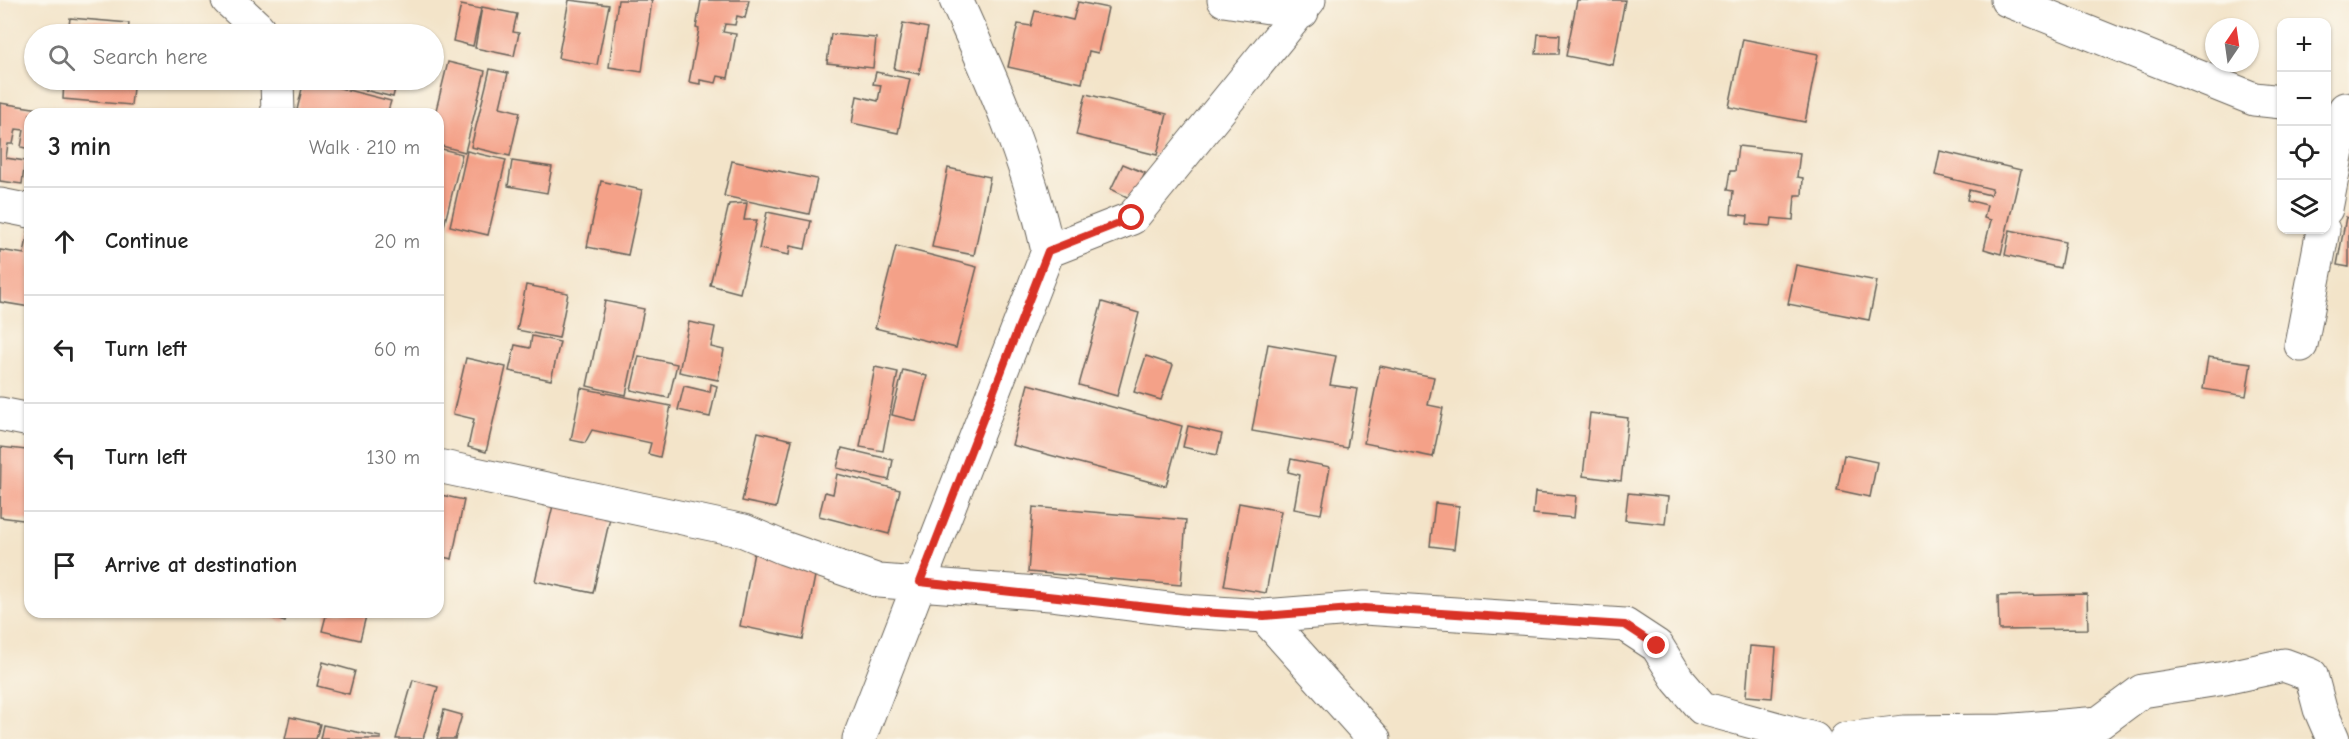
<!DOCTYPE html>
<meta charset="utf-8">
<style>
body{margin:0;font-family:"Comic Neue",sans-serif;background:#f6f6f6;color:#222}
.controls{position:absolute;right:18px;top:18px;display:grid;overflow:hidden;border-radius:12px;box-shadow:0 2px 4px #0004}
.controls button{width:54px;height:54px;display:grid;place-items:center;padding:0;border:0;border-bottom:2px solid #e0e0e0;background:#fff;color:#222;font:30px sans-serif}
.compass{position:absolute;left:2205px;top:18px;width:54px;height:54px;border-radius:50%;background:#fff;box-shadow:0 2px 4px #0004;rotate:13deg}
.stop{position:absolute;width:18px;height:18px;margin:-14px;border:4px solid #d93025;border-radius:50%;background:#fff}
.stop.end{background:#d93025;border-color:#fff;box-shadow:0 2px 6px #0008}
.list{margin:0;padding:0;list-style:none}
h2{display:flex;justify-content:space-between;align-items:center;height:78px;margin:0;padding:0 24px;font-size:26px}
h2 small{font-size:20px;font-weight:400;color:#767676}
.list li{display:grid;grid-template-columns:39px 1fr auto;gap:18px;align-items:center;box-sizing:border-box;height:108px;padding:0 24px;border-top:2px solid #e0e0e0}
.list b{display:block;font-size:22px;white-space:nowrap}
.list em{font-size:20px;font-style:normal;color:#767676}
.icon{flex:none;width:33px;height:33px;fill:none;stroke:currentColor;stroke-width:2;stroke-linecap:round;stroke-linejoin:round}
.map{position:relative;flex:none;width:2349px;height:739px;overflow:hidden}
.search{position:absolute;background:#fff;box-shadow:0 2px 4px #0004;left:24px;top:24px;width:420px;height:66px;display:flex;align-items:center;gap:15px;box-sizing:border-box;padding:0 21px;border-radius:33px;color:#767676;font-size:22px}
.panel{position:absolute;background:#fff;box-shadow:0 2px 4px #0004;left:24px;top:108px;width:420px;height:510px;border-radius:18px}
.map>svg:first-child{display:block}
.building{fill:#f4a188}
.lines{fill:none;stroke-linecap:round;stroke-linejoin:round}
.minor-casing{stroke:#676259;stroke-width:35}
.minor{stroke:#fff;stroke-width:33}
.route{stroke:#d93025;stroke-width:8}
</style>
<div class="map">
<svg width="2349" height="739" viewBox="0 0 2349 739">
<rect width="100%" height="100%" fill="#fbf7ec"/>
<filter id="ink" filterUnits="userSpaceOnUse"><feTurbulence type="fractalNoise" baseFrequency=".0167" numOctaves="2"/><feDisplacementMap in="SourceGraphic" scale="12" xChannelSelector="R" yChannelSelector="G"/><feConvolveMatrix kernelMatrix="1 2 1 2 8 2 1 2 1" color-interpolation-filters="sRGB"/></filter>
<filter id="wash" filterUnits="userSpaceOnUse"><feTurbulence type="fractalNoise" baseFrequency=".008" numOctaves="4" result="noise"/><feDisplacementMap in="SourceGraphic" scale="24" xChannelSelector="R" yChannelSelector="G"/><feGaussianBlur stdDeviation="1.35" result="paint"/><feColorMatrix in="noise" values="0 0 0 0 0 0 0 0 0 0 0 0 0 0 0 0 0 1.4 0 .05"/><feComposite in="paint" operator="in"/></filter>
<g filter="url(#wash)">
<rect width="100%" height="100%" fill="#f3e4c9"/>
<g id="blocks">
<!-- building -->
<path class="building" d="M 569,0 L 609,5 L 597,65 L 558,58 Z
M 618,0 L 652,0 L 642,72 L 609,67 Z
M 701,0 L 749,0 L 745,18 L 737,16 L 735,25 L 725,24 L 723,32 L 736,34 L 728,78 L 718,76 L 716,83 L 700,80 L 700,84 L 689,82 L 699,29 L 696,28 Z
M 1577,0 L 1625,0 L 1613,65 L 1566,56 Z
M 1078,2 L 1108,8 L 1098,53 L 1089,51 L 1082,83 L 1008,67 L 1018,24 L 1031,26 L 1035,11 L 1073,20 Z
M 461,5 L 481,9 L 473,46 L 453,41 Z
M 482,7 L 517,14 L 513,32 L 519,33 L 514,56 L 475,48 Z
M 70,18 L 129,23 L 128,34 L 68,34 Z
M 903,23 L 928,28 L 919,74 L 894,69 Z
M 317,28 L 341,34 L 315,34 Z
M 831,34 L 876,38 L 873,68 L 827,63 Z
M 1538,34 L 1560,35 L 1559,54 L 1536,54 Z
M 1743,39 L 1818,54 L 1805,122 L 1729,107 Z
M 448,62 L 485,71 L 465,152 L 438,145 L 438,114 L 435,114 Z
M 490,69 L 508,73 L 500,107 L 520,112 L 510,156 L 471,147 Z
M 876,72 L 910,79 L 898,133 L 852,123 L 857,96 L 878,101 L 881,85 L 873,84 Z
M 64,80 L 134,80 L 131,105 L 63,99 Z
M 304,80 L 334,80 L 332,86 L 391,101 L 387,114 L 315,114 L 297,110 Z
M 337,80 L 397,80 L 393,97 L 336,83 Z
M 1086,94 L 1167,114 L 1157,155 L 1076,135 Z
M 0,103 L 53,111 L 53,114 L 30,114 L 30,149 L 21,147 L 24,130 L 16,129 L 13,144 L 8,144 L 6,158 L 25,161 L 22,184 L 0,181 Z
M 1738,146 L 1800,153 L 1797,177 L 1803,178 L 1802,195 L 1795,195 L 1793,220 L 1772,218 L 1771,226 L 1747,224 L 1748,216 L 1731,214 L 1733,191 L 1727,190 L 1730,171 L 1735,171 Z
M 438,148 L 462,154 L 444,226 L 438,225 Z
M 467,151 L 506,160 L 488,235 L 450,226 Z
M 1940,151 L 2021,170 L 2001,254 L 1984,249 L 1991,220 L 1984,218 L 1987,205 L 1967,200 L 1969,190 L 1990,195 L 1992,189 L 1935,175 Z
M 512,161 L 552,167 L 547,193 L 508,186 Z
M 732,161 L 817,179 L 809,214 L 724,196 Z
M 1123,164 L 1145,173 L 1133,200 L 1111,189 Z
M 948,168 L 990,177 L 974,255 L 932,247 Z
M 601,181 L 642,190 L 628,255 L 587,247 Z
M 747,203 L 744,220 L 757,220 L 740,293 L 710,285 L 729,204 Z
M 767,212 L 811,221 L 805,249 L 790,246 L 789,255 L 759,249 Z
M 2346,217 L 2349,218 L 2349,267 L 2337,265 Z
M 29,227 L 30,307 L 0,302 L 0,250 L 24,254 Z
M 2010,230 L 2065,242 L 2060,268 L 2005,255 Z
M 896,246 L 977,267 L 956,348 L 875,328 Z
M 1796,265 L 1877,281 L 1869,320 L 1788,304 Z
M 526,285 L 568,293 L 559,338 L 517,330 Z
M 605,301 L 644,309 L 626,395 L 587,386 Z
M 1102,302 L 1139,313 L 1117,396 L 1079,385 Z
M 689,322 L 715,327 L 711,347 L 724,350 L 718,380 L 679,372 Z
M 532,336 L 560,342 L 551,380 L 509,371 L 515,345 L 530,348 Z
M 1268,344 L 1336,356 L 1330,385 L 1357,389 L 1347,448 L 1252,431 Z
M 639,356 L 677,364 L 669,398 L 631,390 Z
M 1146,356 L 1173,365 L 1161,400 L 1134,392 Z
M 2208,357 L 2251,363 L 2246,396 L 2203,389 Z
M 466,358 L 506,367 L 486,452 L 468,447 L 474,419 L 453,414 Z
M 1380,366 L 1434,377 L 1428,405 L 1443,408 L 1433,457 L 1364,443 Z
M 875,367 L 898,372 L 883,451 L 860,447 Z
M 903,370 L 927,376 L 916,421 L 892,415 Z
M 711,384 L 717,386 L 710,417 L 678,410 L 684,386 L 710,392 Z
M 1028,384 L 1182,426 L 1166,486 L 1012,445 Z
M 581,388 L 671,406 L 660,457 L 648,454 L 651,443 L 592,430 L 585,443 L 571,440 Z
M 1590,413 L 1628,418 L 1621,481 L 1583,476 Z
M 1188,426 L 1222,434 L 1217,455 L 1183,447 Z
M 758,432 L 792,440 L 776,508 L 742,501 Z
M 27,443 L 30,444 L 30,521 L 0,517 L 1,447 L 26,450 Z
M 842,448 L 893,460 L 889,480 L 837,468 Z
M 1844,455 L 1877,462 L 1870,497 L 1837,490 Z
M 1291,459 L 1330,467 L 1321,514 L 1294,509 L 1300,475 L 1288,472 Z
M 837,474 L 900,490 L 889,534 L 819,516 L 825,492 L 833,494 Z
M 1535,492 L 1576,496 L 1574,518 L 1533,514 Z
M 1628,493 L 1668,497 L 1665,524 L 1625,520 Z
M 441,495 L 464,500 L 452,559 L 438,556 L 438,500 Z
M 555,497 L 612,509 L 593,593 L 535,581 Z
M 1239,503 L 1281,511 L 1266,593 L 1224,586 Z
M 1435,503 L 1459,506 L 1454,549 L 1430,546 Z
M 1033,507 L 1186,520 L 1181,585 L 1028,572 Z
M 755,547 L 818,560 L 803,639 L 740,626 Z
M 2087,594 L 2088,629 L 1999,630 L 1998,596 Z
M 264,612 L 288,612 L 285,622 L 263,615 Z
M 327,612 L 367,612 L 360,640 L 322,631 Z
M 1750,646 L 1776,648 L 1772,698 L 1746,696 Z
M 323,662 L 355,671 L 349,694 L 317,686 Z
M 413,680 L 438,687 L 423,739 L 396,739 Z
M 444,710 L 462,715 L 455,739 L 437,739 Z
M 290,717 L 320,724 L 316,739 L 285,739 Z
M 323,725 L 381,737 L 381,739 L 320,739 Z"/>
</g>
</g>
<g filter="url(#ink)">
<use href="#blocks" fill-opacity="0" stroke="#676259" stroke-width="1.5"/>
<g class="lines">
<defs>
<path id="minor" d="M 228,0 L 258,28 L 260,34
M 956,0 C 993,82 1029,163 1048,251
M 1224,0 L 1302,12
M 2007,0 L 2254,99 L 2282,102
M 277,80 L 278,114
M 0,205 L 30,211
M 2326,209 L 2345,109
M 2301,345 L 2323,230
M 0,414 L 30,420
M 438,466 L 744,531 L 784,548 L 879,581 L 1050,594 L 1185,611 L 1264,616 L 1364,608 L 1625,625 L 1657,646 L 1678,680 L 1702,708 L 1814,739
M 1264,616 L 1374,739
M 859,739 L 1048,251 L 1132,218 L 1309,0
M 1846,739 L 1904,732 L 2002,731 L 2099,723 L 2142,691 L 2225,678 L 2284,665 L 2311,675 L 2320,709 L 2333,739"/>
</defs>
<!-- minor casing -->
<use href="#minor" class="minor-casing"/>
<!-- minor -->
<use href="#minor" class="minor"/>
</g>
</g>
<g class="lines" filter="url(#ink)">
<!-- route -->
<path class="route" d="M 1132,218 L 1048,251 L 920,582 L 1185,611 L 1264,616 L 1364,608 L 1625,625 L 1657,646"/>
</g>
</svg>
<div class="controls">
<button>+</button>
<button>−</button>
<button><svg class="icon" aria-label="locate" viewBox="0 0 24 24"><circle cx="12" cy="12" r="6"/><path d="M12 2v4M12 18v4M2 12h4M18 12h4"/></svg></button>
<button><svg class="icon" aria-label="layers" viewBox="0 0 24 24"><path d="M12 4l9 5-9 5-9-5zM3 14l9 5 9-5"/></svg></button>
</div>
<svg class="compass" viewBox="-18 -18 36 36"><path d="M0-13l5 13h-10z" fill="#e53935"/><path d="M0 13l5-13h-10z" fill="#767676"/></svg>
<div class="stop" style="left:1132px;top:218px"></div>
<div class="stop end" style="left:1657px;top:646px"></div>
<div class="search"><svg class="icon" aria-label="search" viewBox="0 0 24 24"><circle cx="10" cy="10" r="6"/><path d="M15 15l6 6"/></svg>Search here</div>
<section class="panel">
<h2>3 min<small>Walk · 210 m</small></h2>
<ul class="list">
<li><svg class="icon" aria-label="ahead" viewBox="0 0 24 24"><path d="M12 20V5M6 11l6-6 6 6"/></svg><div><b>Continue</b></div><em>20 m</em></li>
<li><svg class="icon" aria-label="left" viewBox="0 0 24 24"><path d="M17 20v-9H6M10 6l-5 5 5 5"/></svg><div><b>Turn left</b></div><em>60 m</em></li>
<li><svg class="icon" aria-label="left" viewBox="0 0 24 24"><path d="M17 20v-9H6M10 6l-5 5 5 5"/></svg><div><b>Turn left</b></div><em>130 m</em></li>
<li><svg class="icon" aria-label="arrive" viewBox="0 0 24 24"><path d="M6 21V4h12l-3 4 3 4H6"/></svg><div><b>Arrive at destination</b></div></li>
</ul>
</section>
</div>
